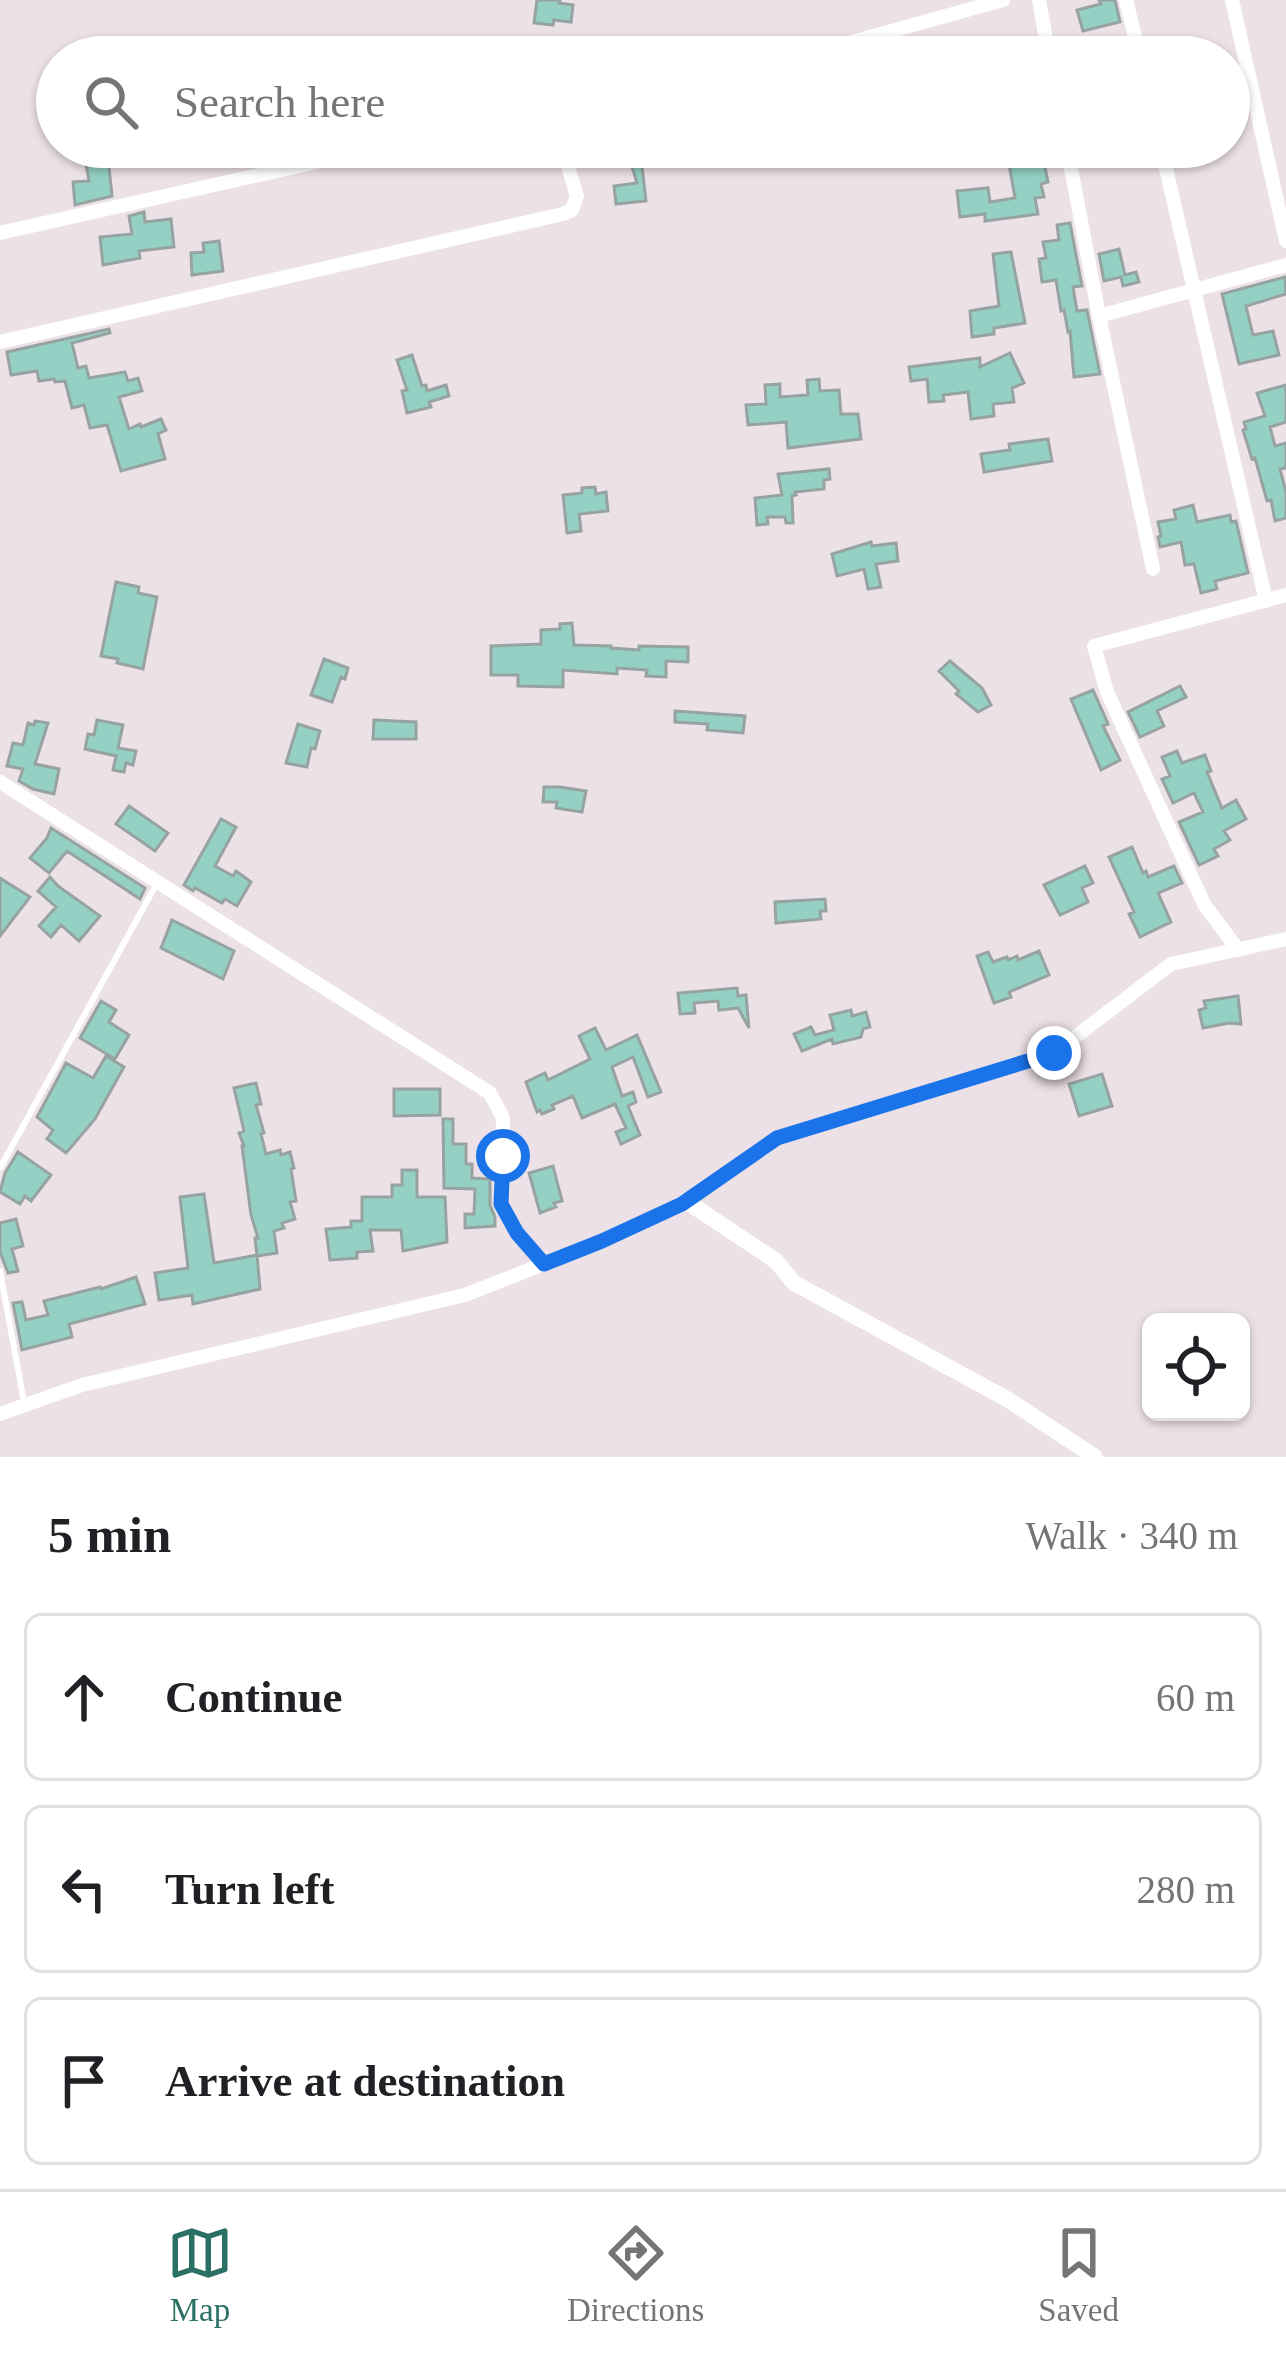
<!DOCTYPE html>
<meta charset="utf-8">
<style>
body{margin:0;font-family:"Times New Roman",serif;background:#f6f6f6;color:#202124}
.controls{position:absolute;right:36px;bottom:36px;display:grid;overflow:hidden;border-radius:18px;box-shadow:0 3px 9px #0004}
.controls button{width:108px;height:108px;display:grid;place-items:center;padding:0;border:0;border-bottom:3px solid #e0e0e0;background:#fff;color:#202124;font:60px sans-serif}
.stop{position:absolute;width:36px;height:36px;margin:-27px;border:9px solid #1a73e8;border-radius:50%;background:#fff}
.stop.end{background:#1a73e8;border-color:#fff;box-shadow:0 3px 12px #0008}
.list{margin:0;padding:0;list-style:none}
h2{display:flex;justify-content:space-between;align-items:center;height:156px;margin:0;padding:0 48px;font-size:51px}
h2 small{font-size:39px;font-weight:400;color:#757577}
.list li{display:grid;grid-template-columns:78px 1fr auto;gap:36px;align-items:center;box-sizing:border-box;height:168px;margin:0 24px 24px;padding:0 24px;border:3px solid #e0e0e0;border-radius:18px}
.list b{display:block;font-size:45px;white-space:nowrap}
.list em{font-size:39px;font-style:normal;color:#757577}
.icon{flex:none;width:66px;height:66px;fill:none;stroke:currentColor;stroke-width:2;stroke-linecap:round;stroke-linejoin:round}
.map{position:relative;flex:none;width:1286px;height:1457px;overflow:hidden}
.search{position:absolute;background:#fff;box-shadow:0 3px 9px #0004;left:36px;right:36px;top:36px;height:132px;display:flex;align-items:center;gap:30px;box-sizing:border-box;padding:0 42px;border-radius:66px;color:#757577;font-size:45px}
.sheet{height:732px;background:#fff}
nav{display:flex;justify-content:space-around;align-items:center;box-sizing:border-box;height:168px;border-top:3px solid #e0e0e0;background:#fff;font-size:33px;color:#757577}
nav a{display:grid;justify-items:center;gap:6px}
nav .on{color:#2b7064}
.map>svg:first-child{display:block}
.building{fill:#94d1c4;stroke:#97a3a0;stroke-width:3}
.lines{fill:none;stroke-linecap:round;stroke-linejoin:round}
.service{stroke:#fff;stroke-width:6}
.minor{stroke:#fff;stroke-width:14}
.tertiary{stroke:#fff;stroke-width:16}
.route{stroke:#1a73e8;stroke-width:15}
</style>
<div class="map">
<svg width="1286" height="1457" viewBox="0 0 1286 1457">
<rect width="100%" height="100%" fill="#ece1e7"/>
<!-- building -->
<path class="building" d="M 537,0 L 560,0 L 559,3 L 573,5 L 571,22 L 554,20 L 553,25 L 534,23 Z
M 1099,0 L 1115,0 L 1120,22 L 1083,31 L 1077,10 L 1101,4 Z
M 83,147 L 107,147 L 112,196 L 75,205 L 73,182 L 89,181 Z
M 637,147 L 649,147 L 654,162 L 642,166 L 646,201 L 616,204 L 614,186 L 637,183 L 627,150 Z
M 1006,147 L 1041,147 L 1048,182 L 1041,184 L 1044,197 L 1035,198 L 1038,214 L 985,221 L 985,214 L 960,217 L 957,191 L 988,188 L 990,202 L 1015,198 Z
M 144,212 L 145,222 L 171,219 L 174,247 L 139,251 L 140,258 L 103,265 L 100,237 L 132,234 L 129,216 Z
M 1070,223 L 1082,286 L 1073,287 L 1077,311 L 1087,310 L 1100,374 L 1074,377 L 1070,331 L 1068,332 L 1064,310 L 1061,311 L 1056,280 L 1042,282 L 1039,259 L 1046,258 L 1043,242 L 1059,240 L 1057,225 Z
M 219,241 L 223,271 L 192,275 L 191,253 L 204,252 L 203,243 Z
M 1119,249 L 1125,275 L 1136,272 L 1139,282 L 1123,286 L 1121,277 L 1104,281 L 1099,254 Z
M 1011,252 L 1025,323 L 994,328 L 994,334 L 972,337 L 970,311 L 999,306 L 993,254 Z
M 1285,277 L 1286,294 L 1246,306 L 1253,335 L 1273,331 L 1279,355 L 1239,364 L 1222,294 Z
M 109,329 L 110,333 L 72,343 L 78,368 L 86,366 L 89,378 L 125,372 L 128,381 L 138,378 L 142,391 L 119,397 L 129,429 L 140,424 L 141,427 L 161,419 L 166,430 L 158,434 L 165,459 L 121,471 L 107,425 L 90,428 L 84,405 L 72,408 L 65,381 L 55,382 L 54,379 L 39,381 L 37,371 L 11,375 L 7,352 Z
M 1010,353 L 1024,383 L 1012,388 L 1014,402 L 993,404 L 994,416 L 971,419 L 968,392 L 943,395 L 944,401 L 929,402 L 927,379 L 911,381 L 909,367 L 980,358 L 980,367 Z
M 412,355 L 422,386 L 426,385 L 427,391 L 446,385 L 449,396 L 429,402 L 431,407 L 407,413 L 402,391 L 407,390 L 397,360 Z
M 819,379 L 820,391 L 839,390 L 841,414 L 858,414 L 861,439 L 788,448 L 786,422 L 748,425 L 746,405 L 766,404 L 765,385 L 780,384 L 780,397 L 808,395 L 807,380 Z
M 1286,385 L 1286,422 L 1270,427 L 1275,446 L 1286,443 L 1286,468 L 1280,469 L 1286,492 L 1286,518 L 1275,521 L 1271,500 L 1267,501 L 1255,458 L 1252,459 L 1243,430 L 1246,429 L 1244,422 L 1265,416 L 1257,393 Z
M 1048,439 L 1052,461 L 984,472 L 981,454 L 1010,450 L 1009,444 Z
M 829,469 L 830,479 L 824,480 L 824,489 L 795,492 L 796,495 L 792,496 L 793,523 L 786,523 L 785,517 L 767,517 L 768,524 L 757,525 L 755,498 L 782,495 L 778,474 Z
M 595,487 L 596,494 L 606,492 L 608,511 L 579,514 L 581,531 L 567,533 L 563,495 L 582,493 L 582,488 Z
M 1193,505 L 1197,522 L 1230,515 L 1231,522 L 1236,521 L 1248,573 L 1215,581 L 1217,589 L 1201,593 L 1194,564 L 1185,565 L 1181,542 L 1160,547 L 1158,537 L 1161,536 L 1158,522 L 1176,519 L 1174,510 Z
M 871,542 L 872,546 L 896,543 L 898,561 L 876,564 L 881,587 L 868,589 L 864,569 L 837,576 L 832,554 Z
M 116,582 L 139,587 L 138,593 L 157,597 L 143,669 L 117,663 L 118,659 L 101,656 Z
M 572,623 L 574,645 L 611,646 L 611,648 L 639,650 L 639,646 L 688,647 L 688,662 L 666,661 L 666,677 L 646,676 L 647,670 L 617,668 L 617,674 L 563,670 L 563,687 L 518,686 L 518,675 L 491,675 L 491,646 L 541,644 L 541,630 L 560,629 L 560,624 Z
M 324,659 L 348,668 L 345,679 L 341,677 L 332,702 L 311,695 Z
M 950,661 L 982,688 L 991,705 L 978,712 L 956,694 L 959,691 L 939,671 Z
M 1180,686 L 1186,697 L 1157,711 L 1164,726 L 1140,737 L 1128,712 Z
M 1093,690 L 1108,724 L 1103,726 L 1120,760 L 1101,770 L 1071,699 Z
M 675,711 L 745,716 L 743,733 L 707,730 L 708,724 L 675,722 Z
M 97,720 L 123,725 L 118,748 L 136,751 L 133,765 L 126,763 L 124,772 L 113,770 L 116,756 L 85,749 L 88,734 L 94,735 Z
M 374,720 L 416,722 L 416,739 L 373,739 Z
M 35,721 L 48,723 L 35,764 L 59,769 L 54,794 L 33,789 L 19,781 L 23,769 L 7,766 L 13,743 L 23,745 L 28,723 L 34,725 Z
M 298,724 L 320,731 L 315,749 L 311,748 L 307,767 L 286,763 Z
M 1177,751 L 1182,763 L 1205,755 L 1211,771 L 1207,772 L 1222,808 L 1236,800 L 1246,819 L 1224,831 L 1230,840 L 1214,849 L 1218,856 L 1199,865 L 1179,822 L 1203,812 L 1194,793 L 1173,803 L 1162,779 L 1170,776 L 1162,757 Z
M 544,787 L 560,787 L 586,791 L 582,812 L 556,808 L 557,802 L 543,802 Z
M 129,806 L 168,833 L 155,851 L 116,824 Z
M 221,819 L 236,827 L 215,866 L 233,876 L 236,871 L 251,882 L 237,906 L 225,899 L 222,903 L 195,888 L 193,891 L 184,885 Z
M 51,828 L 145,888 L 140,899 L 67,851 L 49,873 L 30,858 L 47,838 Z
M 1132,847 L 1143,873 L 1146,871 L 1148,877 L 1174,866 L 1182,883 L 1158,893 L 1171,922 L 1140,937 L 1129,914 L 1134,912 L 1109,857 Z
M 1085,866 L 1093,883 L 1082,888 L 1088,902 L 1060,915 L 1044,885 Z
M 50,877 L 58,886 L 100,916 L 79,941 L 61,925 L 51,937 L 39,926 L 56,907 L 38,891 Z
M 0,878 L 30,897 L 0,936 Z
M 825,899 L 826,911 L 820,911 L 821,919 L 776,923 L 775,902 Z
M 172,920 L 234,951 L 223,979 L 161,948 Z
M 1039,951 L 1049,975 L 1009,992 L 1011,997 L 994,1003 L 977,956 L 988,952 L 993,962 L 1007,957 L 1008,960 L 1017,956 L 1018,960 Z
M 737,988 L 738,996 L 746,995 L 749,1028 L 738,1008 L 719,1010 L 718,1001 L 694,1003 L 695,1013 L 680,1014 L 678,993 Z
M 1238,996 L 1241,1024 L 1229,1023 L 1203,1028 L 1199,1010 L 1206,1008 L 1204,1001 Z
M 101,1001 L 116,1010 L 109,1022 L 129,1035 L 115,1059 L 80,1038 Z
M 851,1010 L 852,1016 L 866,1012 L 870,1027 L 863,1029 L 861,1037 L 833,1044 L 832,1039 L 802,1051 L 794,1034 L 811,1027 L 815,1035 L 834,1030 L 830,1015 Z
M 595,1028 L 606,1050 L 637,1035 L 661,1092 L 648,1097 L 633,1057 L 612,1067 L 622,1096 L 633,1092 L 636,1102 L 628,1106 L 640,1135 L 621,1144 L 616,1132 L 626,1128 L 615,1104 L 582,1118 L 573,1096 L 552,1105 L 554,1109 L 542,1114 L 540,1110 L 537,1112 L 526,1082 L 545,1073 L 548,1080 L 590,1059 L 579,1036 Z
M 106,1056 L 124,1067 L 95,1119 L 66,1153 L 47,1139 L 53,1130 L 37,1117 L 66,1063 L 93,1078 Z
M 1102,1074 L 1112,1106 L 1079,1116 L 1069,1084 Z
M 256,1083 L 261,1104 L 256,1105 L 264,1133 L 261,1134 L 266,1154 L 280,1150 L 281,1155 L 290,1152 L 294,1168 L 291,1169 L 296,1201 L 290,1202 L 295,1219 L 282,1223 L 284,1228 L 274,1231 L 277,1253 L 257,1256 L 255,1238 L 258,1238 L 251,1215 L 242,1146 L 244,1146 L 239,1133 L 244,1131 L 234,1088 Z
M 394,1089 L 440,1089 L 440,1115 L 394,1116 Z
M 443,1119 L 453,1119 L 453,1144 L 466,1144 L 466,1164 L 472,1164 L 472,1178 L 490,1179 L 490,1205 L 495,1217 L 495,1226 L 465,1228 L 465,1214 L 474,1214 L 475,1189 L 444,1188 Z
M 18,1152 L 51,1175 L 31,1201 L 25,1196 L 20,1204 L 0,1192 L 5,1173 Z
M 553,1166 L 562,1201 L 554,1203 L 556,1207 L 540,1213 L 529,1173 Z
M 402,1170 L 417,1170 L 417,1197 L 445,1197 L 447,1242 L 403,1251 L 401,1230 L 370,1230 L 373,1251 L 357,1252 L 357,1258 L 330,1260 L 326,1229 L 351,1227 L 351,1221 L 362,1221 L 362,1197 L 392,1197 L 392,1185 L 402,1185 Z
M 204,1194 L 214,1263 L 257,1255 L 260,1289 L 193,1304 L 192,1295 L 159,1300 L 155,1273 L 188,1268 L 180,1197 Z
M 16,1219 L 23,1246 L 12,1249 L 18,1271 L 8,1273 L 0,1252 L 0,1223 Z
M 136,1277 L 145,1304 L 69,1324 L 72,1337 L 22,1350 L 13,1303 L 22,1302 L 26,1320 L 48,1315 L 44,1301 L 100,1287 L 101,1289 Z"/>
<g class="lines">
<!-- service -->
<path class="service" d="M 0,1168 L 157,883
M 0,1271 L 24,1402"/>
<!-- minor -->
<path class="minor" d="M 1039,0 L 1049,57
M 1126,0 L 1140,57
M 1232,0 L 1286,241
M 798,57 L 1003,0
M 1067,147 L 1099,316 L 1153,569
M 1161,147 L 1266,601
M 0,233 L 384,147
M 1099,316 L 1286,265
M 0,342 L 563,214 L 572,210 L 577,196 L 562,147
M 0,782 L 490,1093 L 503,1118 L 501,1204 L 517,1233 L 544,1264
M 1238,950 L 1204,904 L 1107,692 L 1094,646 L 1286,595
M 0,1414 L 82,1385 L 465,1295 L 602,1241 L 682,1204 L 777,1138 L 1054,1053 L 1171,964 L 1286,939"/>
<!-- tertiary -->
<path class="tertiary" d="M 686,1201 L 776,1261 L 794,1283 L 1007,1399 L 1095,1457"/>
</g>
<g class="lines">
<!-- route -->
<path class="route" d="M 503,1156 L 501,1204 L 517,1233 L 544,1264 L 602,1241 L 682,1204 L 777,1138 L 1054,1053"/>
</g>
</svg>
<div class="controls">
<button><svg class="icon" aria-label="locate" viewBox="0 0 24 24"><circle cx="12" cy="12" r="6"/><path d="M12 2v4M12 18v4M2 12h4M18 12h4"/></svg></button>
</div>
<div class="stop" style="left:503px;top:1156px"></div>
<div class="stop end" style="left:1054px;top:1053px"></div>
<div class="search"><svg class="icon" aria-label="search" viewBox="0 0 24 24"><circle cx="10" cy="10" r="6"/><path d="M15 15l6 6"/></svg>Search here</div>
</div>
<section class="sheet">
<h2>5 min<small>Walk · 340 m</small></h2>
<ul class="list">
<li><svg class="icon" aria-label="ahead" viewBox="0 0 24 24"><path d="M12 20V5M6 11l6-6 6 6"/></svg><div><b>Continue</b></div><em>60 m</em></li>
<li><svg class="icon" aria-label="left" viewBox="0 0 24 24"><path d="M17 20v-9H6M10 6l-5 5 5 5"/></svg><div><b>Turn left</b></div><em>280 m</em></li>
<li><svg class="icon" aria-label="arrive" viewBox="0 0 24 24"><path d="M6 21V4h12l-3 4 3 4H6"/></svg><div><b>Arrive at destination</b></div></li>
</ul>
</section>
<nav>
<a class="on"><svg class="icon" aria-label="map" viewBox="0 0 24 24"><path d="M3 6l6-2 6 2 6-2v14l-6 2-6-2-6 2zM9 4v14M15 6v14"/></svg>Map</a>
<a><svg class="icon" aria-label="directions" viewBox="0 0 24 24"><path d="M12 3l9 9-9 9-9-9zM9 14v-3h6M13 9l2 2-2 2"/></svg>Directions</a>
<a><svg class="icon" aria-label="saved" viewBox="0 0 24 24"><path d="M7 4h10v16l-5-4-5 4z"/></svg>Saved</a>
</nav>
